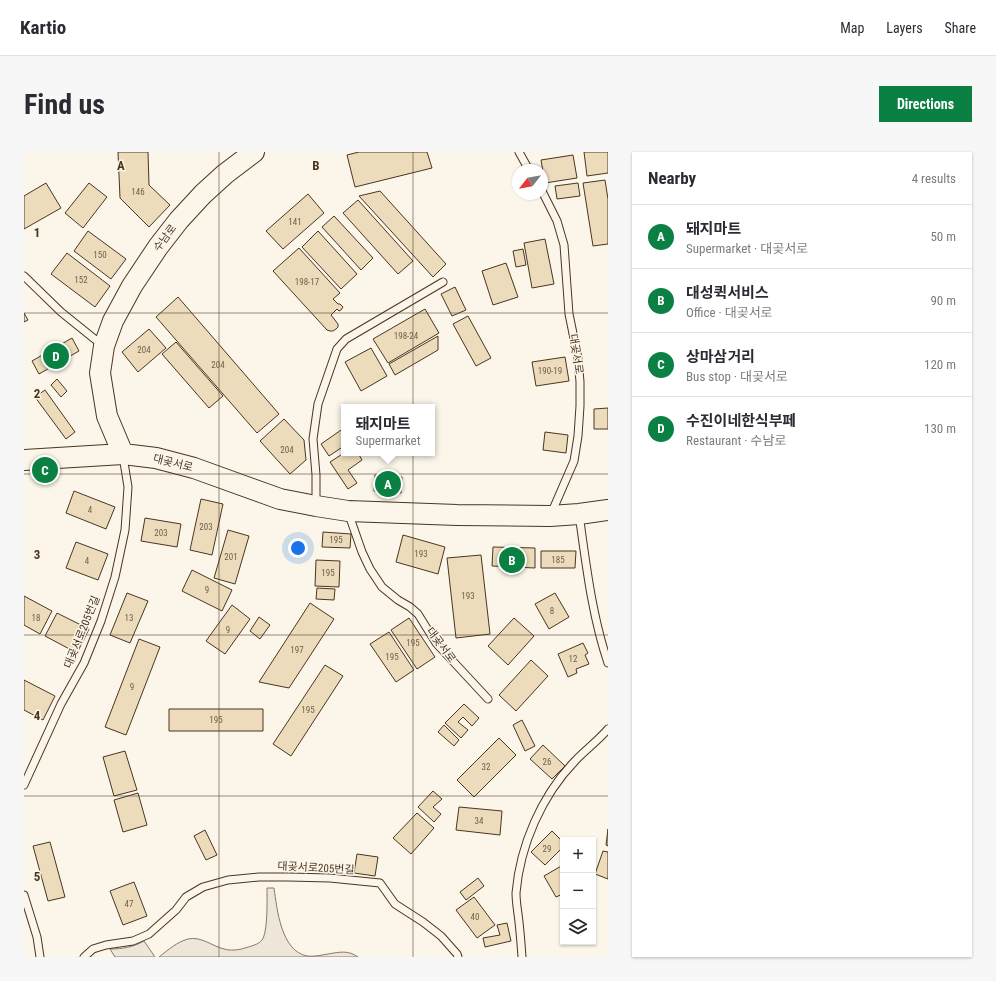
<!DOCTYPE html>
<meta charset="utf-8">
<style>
body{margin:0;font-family:"Roboto Condensed","Noto Sans KR",sans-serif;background:#f7f7f7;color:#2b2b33}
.controls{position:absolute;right:12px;bottom:12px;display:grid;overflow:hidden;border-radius:0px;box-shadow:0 1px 3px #0004}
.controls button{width:36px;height:36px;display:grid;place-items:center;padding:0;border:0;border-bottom:1px solid #e1e1e2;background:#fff;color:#2b2b33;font:20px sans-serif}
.compass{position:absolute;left:488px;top:12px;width:36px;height:36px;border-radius:50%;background:#fff;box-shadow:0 1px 3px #0004;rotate:239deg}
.you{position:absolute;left:274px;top:396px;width:14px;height:14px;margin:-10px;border:3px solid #fff;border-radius:50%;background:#1a73e8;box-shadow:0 0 0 6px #1a73e833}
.badge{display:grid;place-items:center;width:26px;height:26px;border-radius:50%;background:#0b8043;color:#fff;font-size:13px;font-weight:700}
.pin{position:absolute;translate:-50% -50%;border:2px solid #fff;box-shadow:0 1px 4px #0006}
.popup{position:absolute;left:317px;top:252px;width:94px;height:52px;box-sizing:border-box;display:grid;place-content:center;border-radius:0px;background:#fff;filter:drop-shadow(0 1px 3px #0005);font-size:13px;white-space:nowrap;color:#7c7c81}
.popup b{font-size:15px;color:#2b2b33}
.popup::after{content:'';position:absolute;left:50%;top:100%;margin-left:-8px;border:8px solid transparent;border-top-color:#fff}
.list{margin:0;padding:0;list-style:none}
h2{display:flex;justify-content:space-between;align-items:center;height:52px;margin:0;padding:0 16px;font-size:17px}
h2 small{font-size:13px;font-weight:400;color:#7c7c81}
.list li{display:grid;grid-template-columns:26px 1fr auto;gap:12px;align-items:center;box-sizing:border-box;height:64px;padding:0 16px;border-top:1px solid #e1e1e2}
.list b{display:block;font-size:15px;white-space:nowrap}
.list p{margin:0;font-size:13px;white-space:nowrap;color:#7c7c81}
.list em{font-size:13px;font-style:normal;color:#7c7c81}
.icon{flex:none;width:22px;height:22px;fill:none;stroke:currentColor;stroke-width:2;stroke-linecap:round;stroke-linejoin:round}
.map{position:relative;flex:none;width:584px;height:805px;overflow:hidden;border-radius:0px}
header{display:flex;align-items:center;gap:24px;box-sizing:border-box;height:56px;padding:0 20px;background:#fff;border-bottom:1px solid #e1e1e2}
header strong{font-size:19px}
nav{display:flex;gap:22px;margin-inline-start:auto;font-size:14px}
.intro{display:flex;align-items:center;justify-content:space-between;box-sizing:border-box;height:96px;padding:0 24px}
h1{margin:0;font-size:28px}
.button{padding:10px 18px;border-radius:0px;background:#0b8043;color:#fff;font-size:14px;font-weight:700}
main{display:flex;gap:24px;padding:0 24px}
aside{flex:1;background:#fff;border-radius:0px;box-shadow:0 1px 3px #0004}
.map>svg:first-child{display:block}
.green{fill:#ede6d9;stroke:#887966}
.building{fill:#ecdcbc;stroke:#4a3520}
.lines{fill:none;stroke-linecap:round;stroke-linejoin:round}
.lane-casing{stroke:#4a3520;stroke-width:9}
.secondary-casing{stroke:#4a3520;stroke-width:22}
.lane{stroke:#fbf6e9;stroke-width:7}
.secondary{stroke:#fbf6e9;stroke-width:20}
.grid{fill:none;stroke:#4a3520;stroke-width:1;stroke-opacity:0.55}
.labels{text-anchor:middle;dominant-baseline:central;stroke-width:3;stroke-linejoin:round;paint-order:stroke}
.number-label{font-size:9px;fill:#725f47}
.street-label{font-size:11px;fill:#4a3520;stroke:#fbf6e9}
.grid-label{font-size:13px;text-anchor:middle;font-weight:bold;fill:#4a3520;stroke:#fbf6e9;stroke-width:3;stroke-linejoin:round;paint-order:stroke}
</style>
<header>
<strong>Kartio</strong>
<nav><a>Map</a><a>Layers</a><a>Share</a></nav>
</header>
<div class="intro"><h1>Find us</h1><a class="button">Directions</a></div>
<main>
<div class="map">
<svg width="584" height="805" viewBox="0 0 584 805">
<rect width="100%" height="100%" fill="#fbf6e9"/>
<!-- green -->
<path class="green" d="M 243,736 L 250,736 C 253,757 257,799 283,804 C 289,805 298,803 304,802 C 316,800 324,798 334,805 L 135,805 C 144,798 153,790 164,787 C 177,784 188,794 200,797 C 206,799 215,798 221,796 C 227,794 234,793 238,788 C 244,780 243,747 243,736 Z
M 120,789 L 131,805 L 91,805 L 86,797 C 99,797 109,795 120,789 Z"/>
<!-- building -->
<path class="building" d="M 94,0 L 124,0 L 125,33 L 146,53 L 125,75 L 96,46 Z
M 335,0 L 403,0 L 408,16 L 331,35 L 323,3 Z
M 560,0 L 584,0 L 584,21 L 563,24 Z
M 549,3 L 553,26 L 521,31 L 517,8 Z
M 581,28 L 584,47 L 584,92 L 569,94 L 559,31 Z
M 22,31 L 37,56 L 0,77 L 0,44 Z
M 65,31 L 83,45 L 59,76 L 41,61 Z
M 554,31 L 556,44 L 533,47 L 531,34 Z
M 356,39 L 422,112 L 409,125 L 335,44 Z
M 284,42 L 300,61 L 259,97 L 242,79 Z
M 334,48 L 389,109 L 374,122 L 319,61 Z
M 310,64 L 349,106 L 337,118 L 298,75 Z
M 64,79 L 102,107 L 87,127 L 50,99 Z
M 294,79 L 333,122 L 317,137 L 278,95 Z
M 521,87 L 530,132 L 508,136 L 500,91 Z
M 275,96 L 316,141 L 309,147 L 314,152 L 316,152 L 319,155 L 317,158 L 315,159 L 313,157 L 307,163 L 314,172 L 314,175 L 312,177 L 309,179 L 306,179 L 303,178 L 249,119 Z
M 499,97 L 502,113 L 492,115 L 489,99 Z
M 43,101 L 86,134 L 71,155 L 27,122 Z
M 482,111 L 494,145 L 469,153 L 458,119 Z
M 431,135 L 442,158 L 428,164 L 417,142 Z
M 154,145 L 255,262 L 233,281 L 132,165 Z
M 401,157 L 415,181 L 364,211 L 349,187 Z
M 0,161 L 4,168 L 0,170 Z
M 444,164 L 467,206 L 452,214 L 429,172 Z
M 125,177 L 142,196 L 114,220 L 98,200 Z
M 414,184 L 414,198 L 371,223 L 365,212 Z
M 48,186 L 55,199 L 15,222 L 8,209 Z
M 152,190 L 199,244 L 185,256 L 138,202 Z
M 347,196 L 363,224 L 337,239 L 321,210 Z
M 541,205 L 545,229 L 512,234 L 508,210 Z
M 33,227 L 43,239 L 37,245 L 27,233 Z
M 21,238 L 51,280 L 42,287 L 11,245 Z
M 584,256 L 584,277 L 570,277 L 570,257 Z
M 260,267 L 280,288 L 282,308 L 266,322 L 236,289 Z
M 320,276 L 320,294 L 305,304 L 297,292 Z
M 521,280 L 544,283 L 542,301 L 519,298 Z
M 320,301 L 334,301 L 338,308 L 324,318 L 333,331 L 324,337 L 306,310 Z
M 351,323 L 378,325 L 377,341 L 350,339 Z
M 50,339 L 91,355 L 82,377 L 42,361 Z
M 177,347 L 199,352 L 188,403 L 166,398 Z
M 121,366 L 157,372 L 153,395 L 117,389 Z
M 204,378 L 225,384 L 211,432 L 190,426 Z
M 299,380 L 327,382 L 326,396 L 298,395 Z
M 379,383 L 421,395 L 414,422 L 372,410 Z
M 52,390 L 84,402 L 74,428 L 42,416 Z
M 469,395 L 511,396 L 511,416 L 468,414 Z
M 517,399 L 552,399 L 551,416 L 517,416 Z
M 457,403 L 466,482 L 432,486 L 423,406 Z
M 292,408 L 316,409 L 315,435 L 291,434 Z
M 168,418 L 208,438 L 198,459 L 158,439 Z
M 293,436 L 311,437 L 310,448 L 292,447 Z
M 103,441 L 124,449 L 106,491 L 86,483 Z
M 531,441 L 545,465 L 525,477 L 511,452 Z
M 0,444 L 28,459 L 16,482 L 0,473 Z
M 286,451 L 310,467 L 265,536 L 235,530 Z
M 208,453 L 226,467 L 201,502 L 182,489 Z
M 33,461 L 65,477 L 53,501 L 21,484 Z
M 235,465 L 246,473 L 236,487 L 226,479 Z
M 385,466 L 411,505 L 393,517 L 367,478 Z
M 490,466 L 510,484 L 484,513 L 464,494 Z
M 365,480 L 390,518 L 372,530 L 346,492 Z
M 115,487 L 136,495 L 102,583 L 81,575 Z
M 559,491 L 564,501 L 561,503 L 565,512 L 552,517 L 553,521 L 544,525 L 534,502 Z
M 507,508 L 524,524 L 492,559 L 475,543 Z
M 301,513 L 319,524 L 267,604 L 249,592 Z
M 0,528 L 31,544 L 19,568 L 0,558 Z
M 440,552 L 455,566 L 448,574 L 439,565 L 434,570 L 444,578 L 437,586 L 421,571 Z
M 145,557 L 239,557 L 239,579 L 145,579 Z
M 498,568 L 511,594 L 501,599 L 489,573 Z
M 420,573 L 435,588 L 430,594 L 414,580 Z
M 475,586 L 492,603 L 450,645 L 433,628 Z
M 519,593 L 541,614 L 528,627 L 506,607 Z
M 101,599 L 113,638 L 90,644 L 79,605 Z
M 409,639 L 418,647 L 409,655 L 417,662 L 410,670 L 394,655 Z
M 114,641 L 123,673 L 99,680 L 90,648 Z
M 435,655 L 478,659 L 476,683 L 432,678 Z
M 393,661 L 410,676 L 387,702 L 369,686 Z
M 584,677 L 584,694 L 582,693 Z
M 181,678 L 193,703 L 182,708 L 170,684 Z
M 528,679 L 539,690 L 539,695 L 521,713 L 507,700 Z
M 26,690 L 41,745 L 24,749 L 9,694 Z
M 579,699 L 584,700 L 584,727 L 571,722 Z
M 333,702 L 354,705 L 351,724 L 330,721 Z
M 539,713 L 539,742 L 532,745 L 520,724 Z
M 454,726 L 460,734 L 442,748 L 436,740 Z
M 110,730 L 123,764 L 99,773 L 86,739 Z
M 450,745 L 471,773 L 453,786 L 432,758 Z
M 483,771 L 487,789 L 461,795 L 459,786 L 476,783 L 473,773 Z"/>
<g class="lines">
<defs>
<path id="lane" d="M 495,0 L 505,18
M 518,39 L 533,69 L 540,93 L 545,162 L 554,206 L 556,230 L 556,254 L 554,284 L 550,309 L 527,362
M 0,124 L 37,160 L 78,193
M 292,352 L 292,323 L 289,287 L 294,252 L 313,197 L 322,187 L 419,130
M 324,360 L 338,400 L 346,417 L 358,435 L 374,448 L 386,455 L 394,462 L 412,491 L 464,547
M 555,362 C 562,412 568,464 584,511
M 0,633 L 37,552 L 60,511 L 77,469 L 91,425 L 101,378 L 104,335 L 99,304
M 0,743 L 13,785 L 16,805
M 60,805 L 69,797 L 82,793 L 109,789 L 125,782 L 152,758 L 162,745 L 179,735 L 204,728 L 235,725 L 264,725 L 306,726 L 356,731 L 371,752 L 399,770 L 417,784 L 433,802 L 434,805
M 498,805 C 497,791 496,776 494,762 C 493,755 492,748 492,741 C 496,693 518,643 551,609 C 561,598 574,589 584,577"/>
<path id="secondary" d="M 99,302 L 83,264 L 76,221 L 80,194 L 89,169 L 108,134 L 134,95 L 155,68 L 179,42 L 201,22 L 230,0
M 0,308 L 99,302 L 132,306 L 170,316 L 256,347 L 292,354 L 324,359 L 433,363 L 526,364 L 555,362 L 584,358"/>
</defs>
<!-- lane casing -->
<use href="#lane" class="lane-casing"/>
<!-- secondary casing -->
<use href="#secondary" class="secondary-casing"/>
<!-- lane -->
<use href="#lane" class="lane"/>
<!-- secondary -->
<use href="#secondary" class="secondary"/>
</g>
<!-- grid -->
<path class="grid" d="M 195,0 L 195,805M 389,0 L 389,805M 0,161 L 584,161M 0,322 L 584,322M 0,483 L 584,483M 0,644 L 584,644"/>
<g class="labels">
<!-- number labels -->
<g class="number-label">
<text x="114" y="40">146</text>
<text x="271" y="70">141</text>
<text x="76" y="103">150</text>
<text x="57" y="128">152</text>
<text x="283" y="130">198-17</text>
<text x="382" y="184">198-24</text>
<text x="120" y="198">204</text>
<text x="194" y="213">204</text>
<text x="526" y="219">190-19</text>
<text x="263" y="298">204</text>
<text x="66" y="358">4</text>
<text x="182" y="375">203</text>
<text x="137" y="381">203</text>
<text x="312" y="388">195</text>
<text x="397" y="402">193</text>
<text x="207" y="405">201</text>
<text x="534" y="408">185</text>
<text x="63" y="409">4</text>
<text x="304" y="421">195</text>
<text x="183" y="438">9</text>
<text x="444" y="444">193</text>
<text x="528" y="459">8</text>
<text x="12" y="466">18</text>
<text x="105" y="466">13</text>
<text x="204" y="478">9</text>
<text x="389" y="491">195</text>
<text x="273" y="498">197</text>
<text x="368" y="505">195</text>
<text x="549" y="507">12</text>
<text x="108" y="535">9</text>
<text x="284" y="558">195</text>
<text x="192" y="568">195</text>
<text x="523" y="610">26</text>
<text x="462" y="615">32</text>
<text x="455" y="669">34</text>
<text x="523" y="697">29</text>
<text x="105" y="752">47</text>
<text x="451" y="765">40</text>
</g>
<!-- street labels -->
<g class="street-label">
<text transform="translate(141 86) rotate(-53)">수남로</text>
<text transform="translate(552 202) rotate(81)">대곶서로</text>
<text transform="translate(149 311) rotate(14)">대곶서로</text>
<text transform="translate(58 480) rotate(-68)">대곶서로205번길</text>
<text transform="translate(417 493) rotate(53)">대곶서로</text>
<text transform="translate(292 716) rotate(3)">대곶서로205번길</text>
</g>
</g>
<g class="grid-label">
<text x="97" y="18">A</text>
<text x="292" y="18">B</text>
<text x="13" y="85">1</text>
<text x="13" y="246">2</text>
<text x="13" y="407">3</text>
<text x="13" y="568">4</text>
<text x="13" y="729">5</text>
</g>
</svg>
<div class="controls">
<button>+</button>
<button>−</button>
<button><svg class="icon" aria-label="layers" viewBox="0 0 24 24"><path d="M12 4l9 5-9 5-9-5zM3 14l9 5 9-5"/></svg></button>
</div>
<svg class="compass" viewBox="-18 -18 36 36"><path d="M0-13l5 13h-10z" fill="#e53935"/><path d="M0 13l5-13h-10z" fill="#7c7c81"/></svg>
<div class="you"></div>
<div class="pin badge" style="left:364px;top:332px">A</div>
<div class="popup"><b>돼지마트</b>Supermarket</div>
<div class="pin badge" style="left:488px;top:408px">B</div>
<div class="pin badge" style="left:21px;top:318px">C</div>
<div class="pin badge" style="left:32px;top:204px">D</div>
</div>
<aside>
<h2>Nearby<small>4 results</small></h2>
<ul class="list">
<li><span class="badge">A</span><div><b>돼지마트</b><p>Supermarket · 대곶서로</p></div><em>50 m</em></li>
<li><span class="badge">B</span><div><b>대성퀵서비스</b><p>Office · 대곶서로</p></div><em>90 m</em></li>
<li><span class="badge">C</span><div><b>상마삼거리</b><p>Bus stop · 대곶서로</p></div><em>120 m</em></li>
<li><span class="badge">D</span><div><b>수진이네한식부페</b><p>Restaurant · 수남로</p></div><em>130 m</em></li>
</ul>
</aside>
</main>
